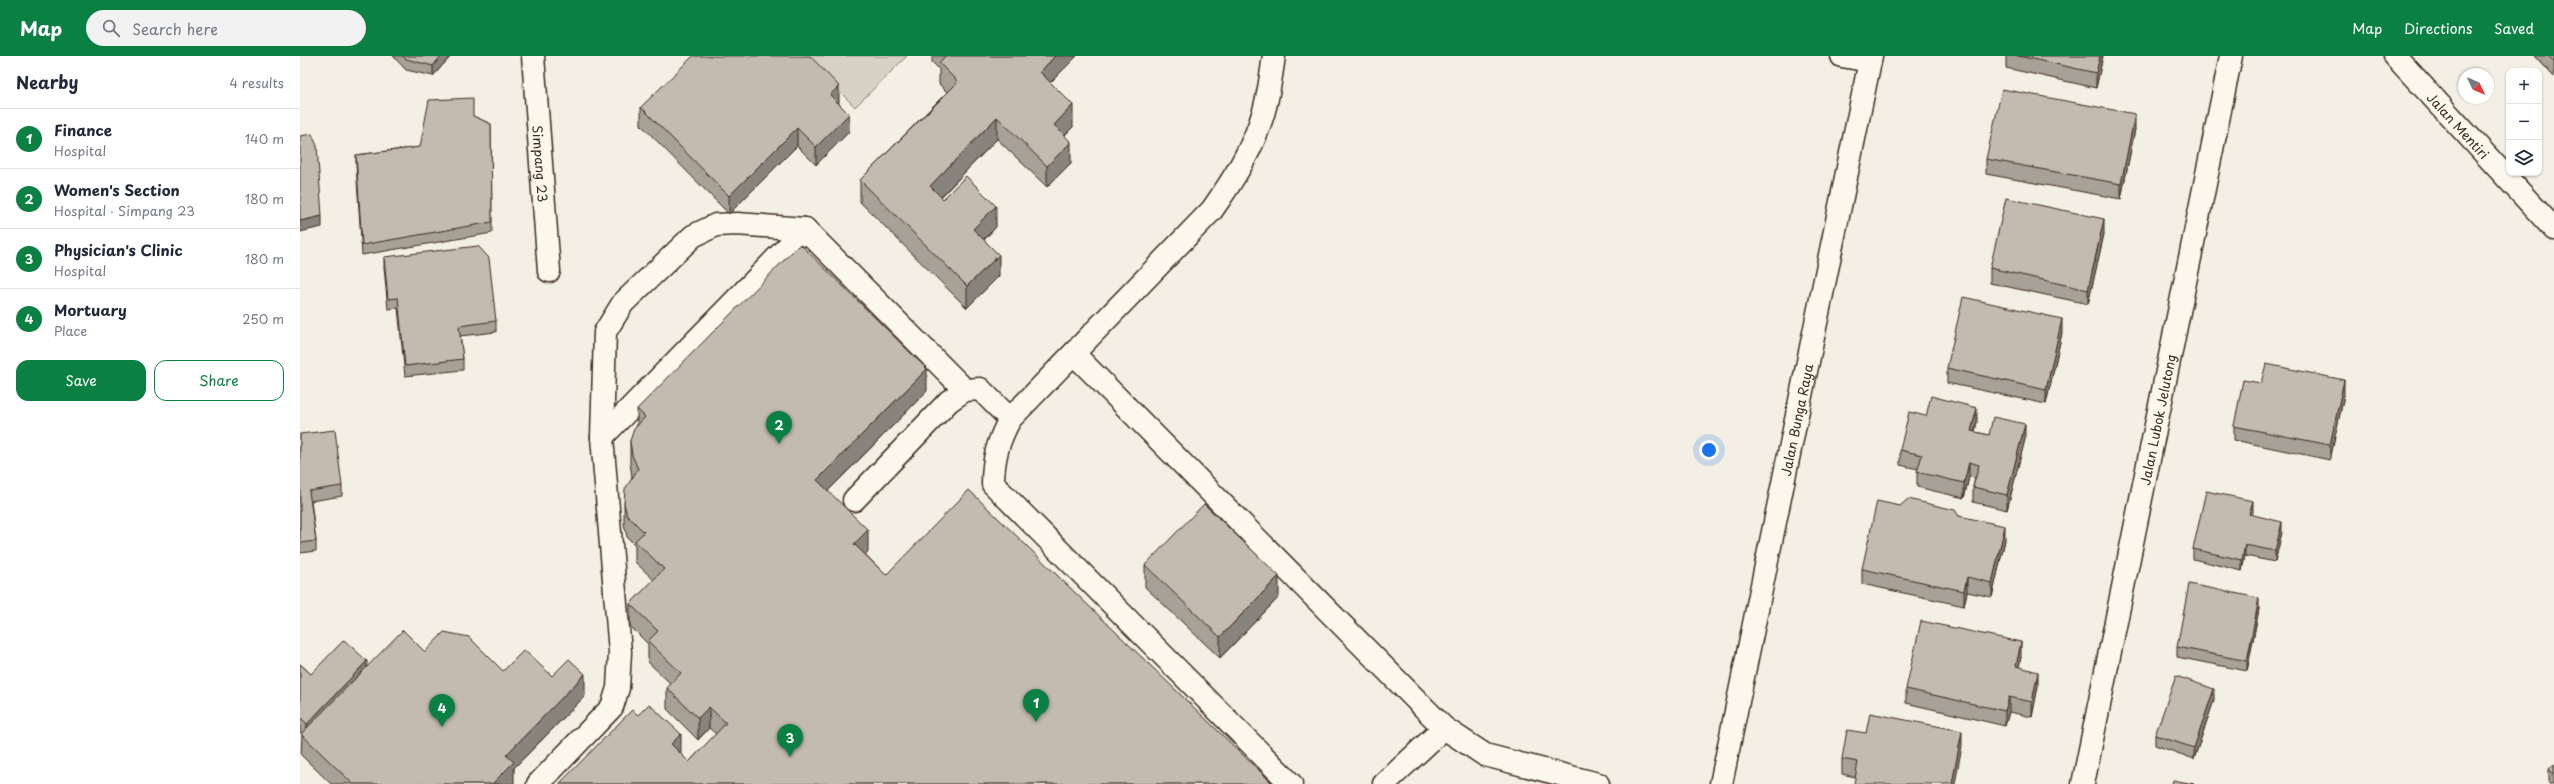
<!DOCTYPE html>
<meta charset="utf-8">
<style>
body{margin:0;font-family:"Playpen Sans",sans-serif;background:#f2f2f3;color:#1f2937}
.controls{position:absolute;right:12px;top:12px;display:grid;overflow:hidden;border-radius:8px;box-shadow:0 1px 3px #0004}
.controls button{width:36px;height:36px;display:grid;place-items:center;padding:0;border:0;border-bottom:1px solid #e0e1e3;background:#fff;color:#1f2937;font:20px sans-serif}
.compass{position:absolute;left:2158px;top:12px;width:36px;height:36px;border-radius:50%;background:#fff;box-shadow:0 1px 3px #0004;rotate:134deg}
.you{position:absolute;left:1409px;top:394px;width:14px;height:14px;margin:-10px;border:3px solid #fff;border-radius:50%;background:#1a73e8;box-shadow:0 0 0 6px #1a73e833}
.badge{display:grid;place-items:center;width:26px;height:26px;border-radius:50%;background:#0b8043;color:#fff;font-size:13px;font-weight:700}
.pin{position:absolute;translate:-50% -33px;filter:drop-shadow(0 1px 2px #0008)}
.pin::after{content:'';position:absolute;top:21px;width:14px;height:12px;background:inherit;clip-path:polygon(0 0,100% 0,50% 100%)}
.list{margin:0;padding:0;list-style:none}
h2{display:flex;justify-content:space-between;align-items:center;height:52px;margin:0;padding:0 16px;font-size:17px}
h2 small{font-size:13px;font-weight:400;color:#747a83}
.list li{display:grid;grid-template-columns:26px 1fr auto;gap:12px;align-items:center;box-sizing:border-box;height:60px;padding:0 16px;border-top:1px solid #e0e1e3}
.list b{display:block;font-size:15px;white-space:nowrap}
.list p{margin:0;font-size:13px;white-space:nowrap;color:#747a83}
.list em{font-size:13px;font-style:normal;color:#747a83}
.actions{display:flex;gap:8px;padding:12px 16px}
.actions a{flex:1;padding:9px 0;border:1px solid #0b8043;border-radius:12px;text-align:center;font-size:14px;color:#0b8043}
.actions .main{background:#0b8043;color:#fff}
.icon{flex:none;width:22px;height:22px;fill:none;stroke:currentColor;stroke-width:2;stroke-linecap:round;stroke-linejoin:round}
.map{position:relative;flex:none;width:2254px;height:728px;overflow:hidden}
header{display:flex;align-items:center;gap:24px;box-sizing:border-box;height:56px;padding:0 20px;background:#0b8043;color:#fff}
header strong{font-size:19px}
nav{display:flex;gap:22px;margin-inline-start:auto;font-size:14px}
.search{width:280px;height:36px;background:#f2f2f3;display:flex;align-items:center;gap:10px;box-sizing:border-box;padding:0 14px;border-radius:22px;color:#747a83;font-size:15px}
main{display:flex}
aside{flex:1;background:#fff}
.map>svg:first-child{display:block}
.green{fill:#d8d1c6;stroke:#8a7e72}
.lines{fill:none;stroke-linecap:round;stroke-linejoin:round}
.minor-casing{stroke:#3b2a1e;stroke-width:25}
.minor{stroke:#fbf7ec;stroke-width:22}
.wall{fill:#a8a197;stroke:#3b2a1e}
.shaded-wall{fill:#88837b;stroke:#3b2a1e}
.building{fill:#c3bbb0;stroke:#3b2a1e}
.labels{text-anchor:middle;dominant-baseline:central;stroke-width:3;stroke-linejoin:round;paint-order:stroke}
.street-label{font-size:13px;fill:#3b2a1e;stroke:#fbf7ec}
</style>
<header>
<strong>Map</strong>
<div class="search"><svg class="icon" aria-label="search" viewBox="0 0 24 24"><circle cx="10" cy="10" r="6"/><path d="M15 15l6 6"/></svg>Search here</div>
<nav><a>Map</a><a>Directions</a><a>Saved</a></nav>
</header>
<main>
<aside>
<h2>Nearby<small>4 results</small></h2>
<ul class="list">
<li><span class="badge">1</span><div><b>Finance</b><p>Hospital</p></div><em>140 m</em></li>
<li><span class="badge">2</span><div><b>Women's Section</b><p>Hospital · Simpang 23</p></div><em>180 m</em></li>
<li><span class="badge">3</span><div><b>Physician's Clinic</b><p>Hospital</p></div><em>180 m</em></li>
<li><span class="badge">4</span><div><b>Mortuary</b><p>Place</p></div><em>250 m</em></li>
</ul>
<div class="actions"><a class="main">Save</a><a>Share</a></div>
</aside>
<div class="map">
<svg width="2254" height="728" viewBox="0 0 2254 728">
<rect width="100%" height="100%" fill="#f3efe4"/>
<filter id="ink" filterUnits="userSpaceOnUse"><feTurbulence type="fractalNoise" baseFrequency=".025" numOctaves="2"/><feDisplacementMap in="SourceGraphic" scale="8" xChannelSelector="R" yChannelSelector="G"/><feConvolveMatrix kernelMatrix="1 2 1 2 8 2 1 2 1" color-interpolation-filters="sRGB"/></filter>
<g filter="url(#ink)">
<!-- green -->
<path class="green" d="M 504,0 L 607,0 L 555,51 Z"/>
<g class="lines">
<defs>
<g id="minor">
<path id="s1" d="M 233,0 L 249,215"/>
<path d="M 974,0 C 971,19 969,39 963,58 C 953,93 933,124 912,154 L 710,363 C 698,385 693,403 693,428 L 991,728"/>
<path d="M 1542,0 L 1570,5"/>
<path id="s2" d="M 2095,0 L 2254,173"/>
<path d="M 774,298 L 1144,672"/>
<path d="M 302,381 L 305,276 L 323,247 L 393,180 L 416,169 L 437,168 L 505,173 L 665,334"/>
<path d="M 554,444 L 649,345 L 665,334 L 680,333 L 710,363"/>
<path d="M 238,728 L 312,651 L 318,632 L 320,596 L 302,381 L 505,173"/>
<path d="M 1084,728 L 1144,672 L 1185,699 L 1298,728"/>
<path id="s3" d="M 1421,728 L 1571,0"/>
<path id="s4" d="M 1783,728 L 1931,0"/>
</g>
</defs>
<!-- minor casing -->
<use href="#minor" class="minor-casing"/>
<!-- minor -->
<use href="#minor" class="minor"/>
</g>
<!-- wall -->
<path class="wall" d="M 93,0 L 151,0 L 133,20 L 106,14 Z
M 632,0 L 777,0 L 750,26 L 773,71 L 765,79 L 771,107 L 747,131 L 697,83 L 641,141 L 643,143 L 696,171 L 684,184 L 699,220 L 667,252 L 560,146 L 560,124 L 647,36 L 639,28 L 639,13 L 632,6 Z
M 1706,0 L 1803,0 L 1796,32 L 1706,12 Z
M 2235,0 L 2254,0 L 2254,21 Z
M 539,47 L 539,48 L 549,76 L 516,109 L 497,90 L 429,158 L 341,69 L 341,51 Z
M 173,60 L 191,68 L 192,177 L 62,199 L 56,109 L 56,99 L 120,91 Z
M 1835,73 L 1821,143 L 1686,118 L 1686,103 Z
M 1804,178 L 1788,248 L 1690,227 L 1690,212 Z
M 84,201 L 196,265 L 196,276 L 160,280 L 163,303 L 163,314 L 105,320 L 98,252 L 88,253 L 84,212 Z
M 1762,277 L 1746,348 L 1647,327 L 1647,312 Z
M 1961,327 L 2044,339 L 2030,404 L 1934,384 L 1934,370 Z
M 627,335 L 528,435 L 568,496 L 565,498 L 586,519 L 973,728 L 259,728 L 381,698 L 389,706 L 416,678 L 409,672 L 398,684 L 367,653 L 367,632 L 371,628 L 348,606 L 348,588 L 330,570 L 330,548 L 354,524 L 335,506 L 335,489 L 327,481 L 324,468 L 324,447 L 332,422 L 330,406 L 330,385 L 337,369 L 337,353 Z
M 1626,360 L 1677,366 L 1675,376 L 1689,379 L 1725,383 L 1707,454 L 1673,446 L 1673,431 L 1675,422 L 1669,421 L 1664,442 L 1617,431 L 1617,416 L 1618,413 L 1600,409 L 1600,394 Z
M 0,378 L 42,430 L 42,440 L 11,445 L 16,485 L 16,495 L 0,497 Z
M 1600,450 L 1659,460 L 1705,484 L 1692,541 L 1667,536 L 1664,550 L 1562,528 L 1562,513 Z
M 1953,456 L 1952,459 L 1982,476 L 1975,506 L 1945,500 L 1942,515 L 1893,503 L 1893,493 Z
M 845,509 L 979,541 L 920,602 L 845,531 Z
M 1959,553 L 1947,615 L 1877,601 L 1877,591 Z
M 125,596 L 203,615 L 252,620 L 285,640 L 214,712 L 213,728 L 31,728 L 1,699 L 2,678 L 0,676 L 0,608 L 11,618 L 67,611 Z
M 1721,601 L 1719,611 L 1738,630 L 1732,661 L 1709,656 L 1705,670 L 1606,647 L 1606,633 Z
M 1914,644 L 1894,703 L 1855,689 L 1855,679 Z
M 1566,677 L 1662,690 L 1555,721 L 1542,718 L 1542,703 Z
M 2254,708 L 2254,728 L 2249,728 L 2249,713 Z"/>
<!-- shaded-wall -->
<path class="shaded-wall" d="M 141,0 L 151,0 L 133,20 L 133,10 Z
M 755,0 L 777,0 L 740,37 L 740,16 Z
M 1800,0 L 1803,0 L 1796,32 L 1796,17 Z
M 539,30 L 539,47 L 530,57 L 530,39 Z
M 773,49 L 773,71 L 754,90 L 754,69 Z
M 549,58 L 549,76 L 516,109 L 516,91 Z
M 1835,58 L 1835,73 L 1821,143 L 1821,128 Z
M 697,61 L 697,83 L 630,152 L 630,130 Z
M 497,72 L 497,90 L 429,158 L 429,140 Z
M 771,86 L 771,107 L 747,131 L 747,110 Z
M 696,150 L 696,171 L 673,194 L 673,173 Z
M 22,160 L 22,171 L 0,176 L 0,165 Z
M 1804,163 L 1804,178 L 1788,248 L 1788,234 Z
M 699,199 L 699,220 L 667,252 L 667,230 Z
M 1762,263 L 1762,277 L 1746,348 L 1746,334 Z
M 627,313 L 627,335 L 517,446 L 517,424 Z
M 2044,324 L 2044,339 L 2030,404 L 2030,389 Z
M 1677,352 L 1677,366 L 1671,390 L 1671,375 Z
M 1725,368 L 1725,383 L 1707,454 L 1707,439 Z
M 1669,406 L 1669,421 L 1664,442 L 1664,427 Z
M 1953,445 L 1953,456 L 1949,469 L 1949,458 Z
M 1982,466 L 1982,476 L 1975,506 L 1975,495 Z
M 1705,470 L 1705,484 L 1692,541 L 1692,527 Z
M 568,474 L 568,496 L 554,509 L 554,488 Z
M 1945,489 L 1945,500 L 1942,515 L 1942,504 Z
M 979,520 L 979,541 L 920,602 L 920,581 Z
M 1667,521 L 1667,536 L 1664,550 L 1664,535 Z
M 1959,542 L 1959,553 L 1947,615 L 1947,605 Z
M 1721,586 L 1721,601 L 1716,625 L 1716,610 Z
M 67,605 L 67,620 L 7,682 L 7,668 Z
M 1738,616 L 1738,630 L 1732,661 L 1732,646 Z
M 285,618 L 285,640 L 214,712 L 214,728 L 192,728 L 206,699 Z
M 1914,633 L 1914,644 L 1894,703 L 1894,692 Z
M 1709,641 L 1709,656 L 1705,670 L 1705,655 Z
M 409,651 L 409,672 L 398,684 L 398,662 Z
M 1662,675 L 1662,690 L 1655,728 L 1652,728 Z
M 381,678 L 381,700 L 371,688 Z"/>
<!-- building -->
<path class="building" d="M 103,0 L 141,0 L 133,10 L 106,3 Z
M 393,0 L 510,0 L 539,30 L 530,39 L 549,58 L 516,91 L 497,72 L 429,140 L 341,51 Z
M 645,0 L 755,0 L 740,16 L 773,49 L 754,69 L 771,86 L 747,110 L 697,61 L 630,130 L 643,143 L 666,120 L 696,150 L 673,173 L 699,199 L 667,230 L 560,124 L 658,26 L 639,7 Z
M 1719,0 L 1800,0 L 1796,17 Z
M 2249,0 L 2254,0 L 2254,6 Z
M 1702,33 L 1835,58 L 1821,128 L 1686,103 Z
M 173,42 L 173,60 L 191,68 L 192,166 L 62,189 L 56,99 L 120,91 L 129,44 Z
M 12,78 L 17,90 L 22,160 L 0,165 L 0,80 Z
M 1706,142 L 1804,163 L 1788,234 L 1690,212 Z
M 500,188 L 627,313 L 517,424 L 568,474 L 554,488 L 586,519 L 669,434 L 973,728 L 259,728 L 332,654 L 338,659 L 349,648 L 381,678 L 371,688 L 389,706 L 426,667 L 409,651 L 398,662 L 367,632 L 381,617 L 348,585 L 358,575 L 330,548 L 364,513 L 335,485 L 344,476 L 327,459 L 324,447 L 325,433 L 338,413 L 332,399 L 330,385 L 334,373 L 345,361 L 337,353 Z
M 178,190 L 189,202 L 196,265 L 159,270 L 163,303 L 105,310 L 98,242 L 88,243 L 84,201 Z
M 1663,241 L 1762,263 L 1746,334 L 1647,312 Z
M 1966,308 L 2044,324 L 2030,389 L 1934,370 L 1943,324 L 1961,327 Z
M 1631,340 L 1677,352 L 1671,375 L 1689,379 L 1693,361 L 1725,368 L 1707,439 L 1673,431 L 1679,409 L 1669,406 L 1664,427 L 1617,416 L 1622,399 L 1600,394 L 1609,356 L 1626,360 Z
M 35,374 L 42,430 L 9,435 L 16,485 L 0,487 L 0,378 Z
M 1906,435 L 1953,445 L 1949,458 L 1982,466 L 1975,495 L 1945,489 L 1942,504 L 1893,493 Z
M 1608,443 L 1655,454 L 1659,460 L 1705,470 L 1692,527 L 1667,521 L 1664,535 L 1562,513 L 1577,445 L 1600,450 Z
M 904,448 L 979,520 L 920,581 L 845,509 Z
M 1889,528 L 1959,542 L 1947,605 L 1877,591 Z
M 1621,565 L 1721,586 L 1716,610 L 1738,616 L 1732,646 L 1709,641 L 1705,655 L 1606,633 Z
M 103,574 L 125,596 L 144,576 L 169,581 L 203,615 L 224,594 L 252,620 L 269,603 L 285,618 L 206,699 L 214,706 L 192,728 L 53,728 L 1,678 Z
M 44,584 L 67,605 L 7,668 L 0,661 L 0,608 L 11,618 Z
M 1876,620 L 1914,633 L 1894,692 L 1855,679 Z
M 1570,657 L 1662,675 L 1652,728 L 1554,728 L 1558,706 L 1542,703 L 1547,674 L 1566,677 Z
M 2254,708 L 2254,718 L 2249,713 Z
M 1873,724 L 1894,728 L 1872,728 Z"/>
</g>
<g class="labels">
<!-- street labels -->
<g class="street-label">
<text stroke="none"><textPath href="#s2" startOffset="94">Jalan Mentiri</textPath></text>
<text stroke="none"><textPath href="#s1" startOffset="108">Simpang 23</textPath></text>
<text stroke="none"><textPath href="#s3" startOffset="372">Jalan Bunga Raya</textPath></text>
<text stroke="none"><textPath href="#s4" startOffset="372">Jalan Lubok Jelutong</textPath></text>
</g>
</g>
</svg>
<div class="controls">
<button>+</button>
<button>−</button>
<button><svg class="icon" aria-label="layers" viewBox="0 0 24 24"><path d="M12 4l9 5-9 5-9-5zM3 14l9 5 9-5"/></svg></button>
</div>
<svg class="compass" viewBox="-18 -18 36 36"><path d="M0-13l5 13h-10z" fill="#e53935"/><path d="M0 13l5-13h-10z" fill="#747a83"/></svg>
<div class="you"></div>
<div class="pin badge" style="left:736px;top:666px">1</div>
<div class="pin badge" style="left:479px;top:388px">2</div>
<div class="pin badge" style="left:490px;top:701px">3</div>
<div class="pin badge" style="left:142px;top:671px">4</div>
</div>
</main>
